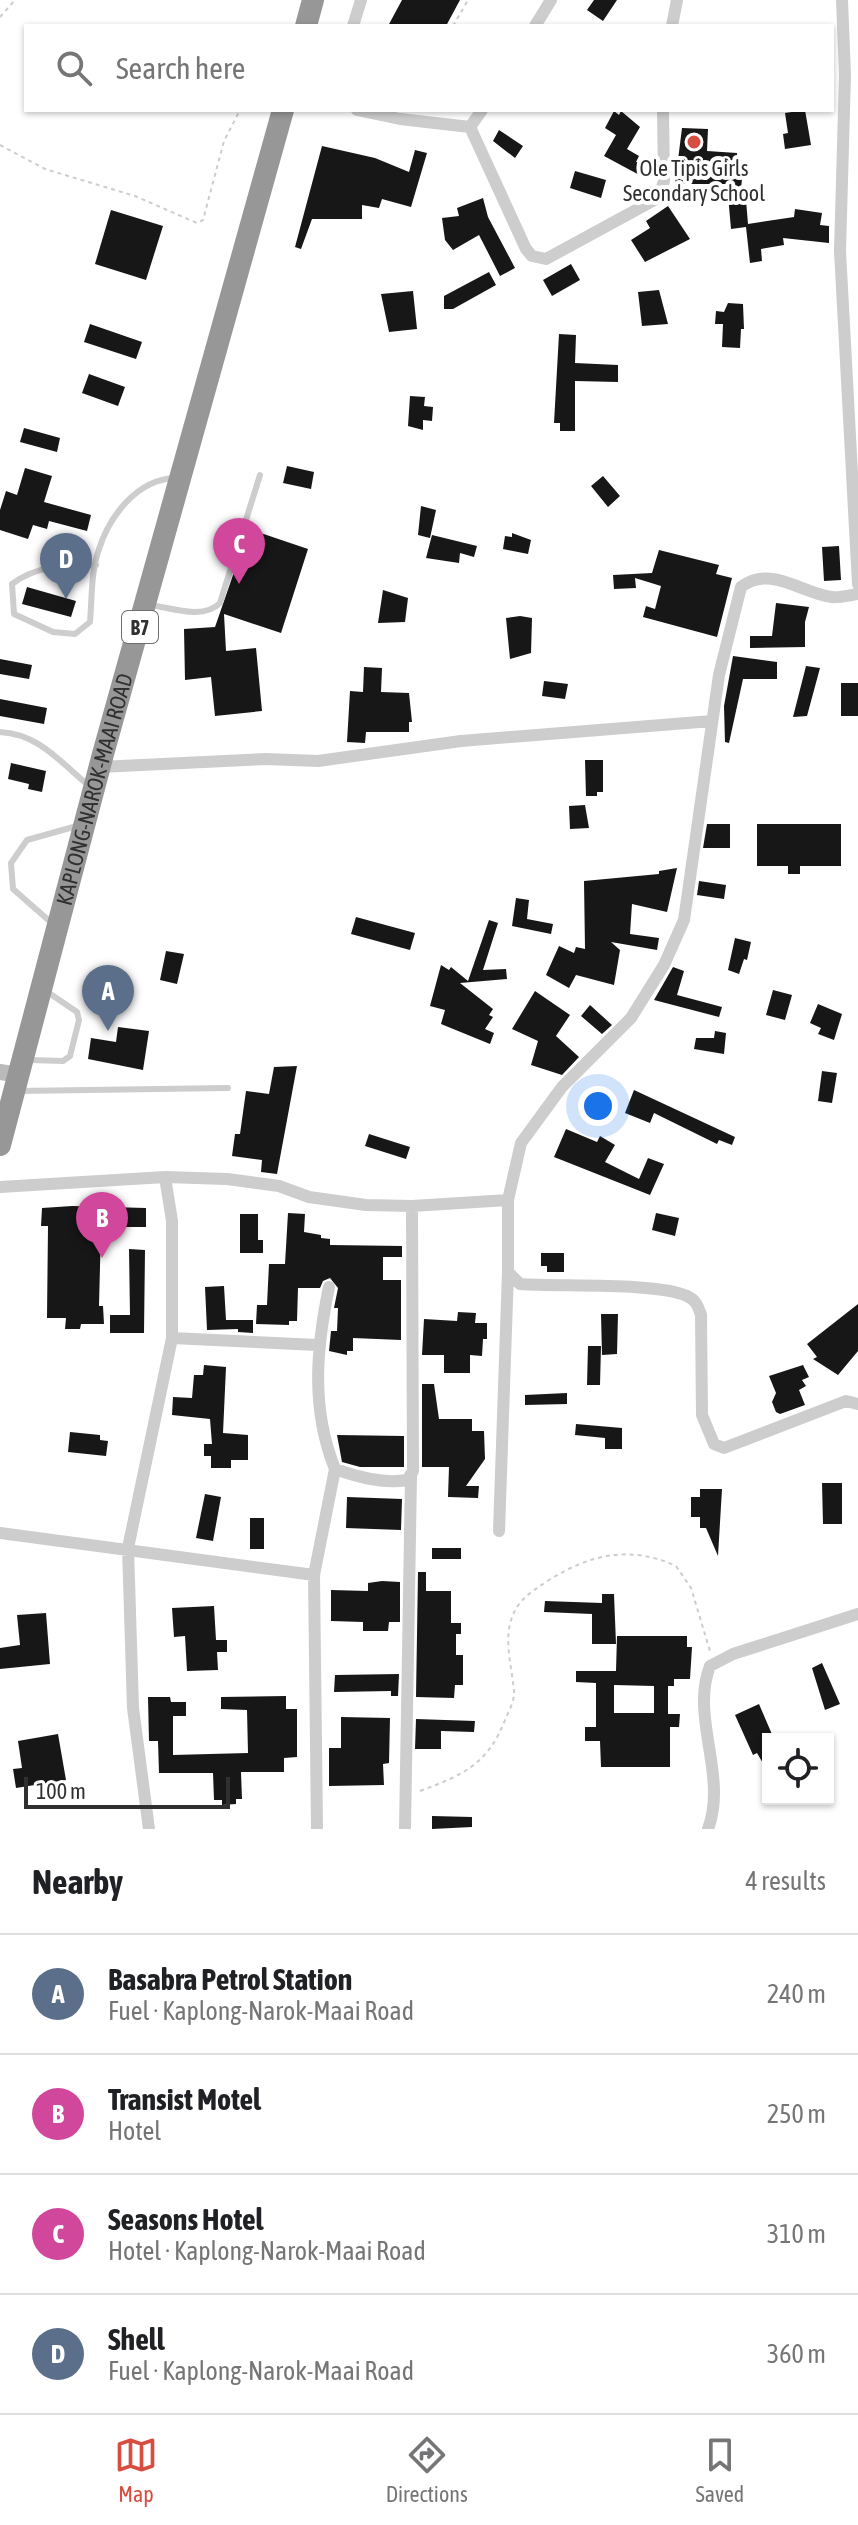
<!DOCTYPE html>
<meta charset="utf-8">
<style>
body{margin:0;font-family:"Asap Condensed",sans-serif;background:#f6f6f6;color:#202124}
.controls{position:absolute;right:24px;bottom:24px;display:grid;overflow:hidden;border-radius:0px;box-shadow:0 2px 6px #0004}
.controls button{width:72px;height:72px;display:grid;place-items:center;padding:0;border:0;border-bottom:2px solid #e0e0e0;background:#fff;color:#202124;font:40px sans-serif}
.scale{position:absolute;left:24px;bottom:20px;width:206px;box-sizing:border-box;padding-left:8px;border:4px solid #303030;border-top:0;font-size:22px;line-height:28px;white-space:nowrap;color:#303030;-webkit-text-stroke:6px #fff;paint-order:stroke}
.you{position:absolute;left:598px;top:1106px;width:28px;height:28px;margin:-20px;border:6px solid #fff;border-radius:50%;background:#1a73e8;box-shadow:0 0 0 12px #1a73e833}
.badge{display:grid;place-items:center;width:52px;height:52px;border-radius:50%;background:#d84d42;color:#fff;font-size:26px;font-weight:700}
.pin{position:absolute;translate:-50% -66px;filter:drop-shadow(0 2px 4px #0008)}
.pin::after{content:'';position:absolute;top:42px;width:28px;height:24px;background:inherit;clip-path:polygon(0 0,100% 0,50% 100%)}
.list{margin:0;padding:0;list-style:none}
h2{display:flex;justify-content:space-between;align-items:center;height:104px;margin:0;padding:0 32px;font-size:34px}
h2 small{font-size:26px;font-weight:400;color:#757577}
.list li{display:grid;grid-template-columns:52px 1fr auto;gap:24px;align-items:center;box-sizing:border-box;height:120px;padding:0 32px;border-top:2px solid #e0e0e0}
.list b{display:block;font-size:30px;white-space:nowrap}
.list p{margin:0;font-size:26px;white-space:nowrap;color:#757577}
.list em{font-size:26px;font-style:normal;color:#757577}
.icon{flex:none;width:44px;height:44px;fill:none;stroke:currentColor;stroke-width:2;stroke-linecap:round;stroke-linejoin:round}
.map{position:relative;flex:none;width:858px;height:1829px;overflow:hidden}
.search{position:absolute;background:#fff;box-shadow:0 2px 6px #0004;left:24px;right:24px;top:24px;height:88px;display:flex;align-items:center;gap:20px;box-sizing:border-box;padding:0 28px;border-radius:0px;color:#757577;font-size:30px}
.sheet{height:584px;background:#fff}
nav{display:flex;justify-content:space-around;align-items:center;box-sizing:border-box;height:112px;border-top:2px solid #e0e0e0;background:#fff;font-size:22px;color:#757577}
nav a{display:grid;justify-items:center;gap:4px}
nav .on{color:#d84d42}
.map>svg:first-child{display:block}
.building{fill:#171717;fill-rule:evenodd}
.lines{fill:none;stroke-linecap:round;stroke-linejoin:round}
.path{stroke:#cdcdcd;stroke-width:2;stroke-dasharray:4 4;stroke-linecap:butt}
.lane{stroke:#cdcdcd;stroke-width:6}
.street{stroke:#cdcdcd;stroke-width:12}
.secondary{stroke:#bababa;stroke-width:16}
.highway{stroke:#979797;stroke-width:22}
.poi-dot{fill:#d84d42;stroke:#fff;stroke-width:3}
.labels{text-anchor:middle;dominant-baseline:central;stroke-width:8;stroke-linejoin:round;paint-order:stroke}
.shield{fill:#fff;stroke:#6e6e6e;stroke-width:2}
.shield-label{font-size:20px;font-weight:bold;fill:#303030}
.poi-label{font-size:22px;fill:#303030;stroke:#fff}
.street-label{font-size:22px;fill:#303030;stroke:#fff}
</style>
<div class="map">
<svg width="858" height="1829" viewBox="0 0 858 1829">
<rect width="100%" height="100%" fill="#fff"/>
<!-- building -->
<path class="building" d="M 402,0 L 460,0 L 446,26 L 388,26 Z
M 594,0 L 617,0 L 603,21 L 587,10 Z
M 805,110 L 811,145 L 785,149 L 783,134 L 788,133 L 785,113 Z
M 614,111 L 619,115 L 621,111 L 640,127 L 627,149 L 639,156 L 636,162 L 647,164 L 645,178 L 604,156 L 616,135 L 605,128 Z
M 682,128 L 708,129 L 707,151 L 737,153 L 737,167 L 743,167 L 740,201 L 746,200 L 748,224 L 794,217 L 795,209 L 822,213 L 820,225 L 829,226 L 829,243 L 783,238 L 784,245 L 761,249 L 762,261 L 750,263 L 746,227 L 731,229 L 727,184 L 675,184 Z
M 499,130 L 523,146 L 515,158 L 493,141 Z
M 322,146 L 375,158 L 409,172 L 415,150 L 427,153 L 411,207 L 382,199 L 379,208 L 362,205 L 362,219 L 312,219 L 301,249 L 295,247 Z
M 575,171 L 606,180 L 601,198 L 570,188 Z
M 483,198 L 488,217 L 515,268 L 500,276 L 479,235 L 453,250 L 445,240 L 442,218 L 459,216 L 457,208 Z
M 668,206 L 690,239 L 645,262 L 631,240 L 650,228 L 646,221 Z
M 111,210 L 163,226 L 146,280 L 95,264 Z
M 571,264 L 580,280 L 552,296 L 543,280 Z
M 489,272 L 496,285 L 453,309 L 444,309 L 444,296 Z
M 659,290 L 668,324 L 642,326 L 638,292 Z
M 413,291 L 417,329 L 389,332 L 381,294 Z
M 728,303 L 743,304 L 744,329 L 741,329 L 740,348 L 722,347 L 723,324 L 715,324 L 716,311 L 724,312 Z
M 90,324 L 142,342 L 136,359 L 84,342 Z
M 559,334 L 576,335 L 575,363 L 618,365 L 618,382 L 575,381 L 575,431 L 560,431 L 560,423 L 554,423 Z
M 89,374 L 125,387 L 118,406 L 82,393 Z
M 410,396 L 425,397 L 424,406 L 433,407 L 432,421 L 423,420 L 423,430 L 408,426 Z
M 24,428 L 60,438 L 57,452 L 20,442 Z
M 287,466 L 314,472 L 311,489 L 283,483 Z
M 25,468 L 52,476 L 44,502 L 91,515 L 87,531 L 49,521 L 47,529 L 33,525 L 28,539 L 0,530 L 0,510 L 6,491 L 17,495 Z
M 603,476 L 620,496 L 608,507 L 591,486 Z
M 421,506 L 436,510 L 430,538 L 418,535 Z
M 249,529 L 308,549 L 281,633 L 224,614 L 226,651 L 256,648 L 262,711 L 215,716 L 211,677 L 185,680 L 184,629 L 215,627 Z
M 512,533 L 531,540 L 528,554 L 503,549 L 505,536 L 512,537 Z
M 432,535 L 477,546 L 474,557 L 460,553 L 459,563 L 426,558 Z
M 839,546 L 841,580 L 824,581 L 822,547 Z
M 659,550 L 719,565 L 716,574 L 732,578 L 717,637 L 643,617 L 646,606 L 655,609 L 661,586 L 635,578 L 636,588 L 614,589 L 613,575 L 652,573 Z
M 27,587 L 76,601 L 71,617 L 22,604 Z
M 383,590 L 408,598 L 405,622 L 378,623 Z
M 776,603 L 809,607 L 805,622 L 805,647 L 750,648 L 750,636 L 772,636 Z
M 520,616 L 532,618 L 531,653 L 510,659 L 506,618 Z
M 733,656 L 777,662 L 777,679 L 743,679 L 729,743 L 725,742 L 724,706 Z
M 0,659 L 32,665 L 29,679 L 0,674 Z
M 806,666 L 820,668 L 807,716 L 793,717 Z
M 364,667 L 382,668 L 381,692 L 409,693 L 412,722 L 409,722 L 409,732 L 366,732 L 365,743 L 347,742 L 350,691 L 363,692 Z
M 544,681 L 568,684 L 565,699 L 542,696 Z
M 841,683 L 858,683 L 858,716 L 841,716 Z
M 0,699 L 47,708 L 44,724 L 0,716 Z
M 585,760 L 603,760 L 603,792 L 597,792 L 597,796 L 586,796 Z
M 11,763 L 46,771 L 42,792 L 28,789 L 29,784 L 8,779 Z
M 585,805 L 589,828 L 570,829 L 569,806 Z
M 707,824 L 730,824 L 730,848 L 703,848 Z
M 757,824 L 841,824 L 841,866 L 800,866 L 800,874 L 788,874 L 788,866 L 757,866 Z
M 677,868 L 667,912 L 632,904 L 630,934 L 659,938 L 657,950 L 611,942 L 620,950 L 614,985 L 576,975 L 569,988 L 546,975 L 559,946 L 574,953 L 576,947 L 585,949 L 584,881 L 659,874 L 659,871 Z
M 699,881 L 726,885 L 724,899 L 697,895 Z
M 516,898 L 529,900 L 527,919 L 553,924 L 551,934 L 512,926 Z
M 356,917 L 415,933 L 410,950 L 351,934 Z
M 489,920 L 498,923 L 483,970 L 506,969 L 507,979 L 460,983 L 493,1009 L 489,1015 L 493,1017 L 485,1029 L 494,1033 L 490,1044 L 441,1024 L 445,1010 L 430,1006 L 441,965 L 449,970 L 451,967 L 468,981 Z
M 735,938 L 751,942 L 747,960 L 744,959 L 739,974 L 728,970 Z
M 166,951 L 184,954 L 177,984 L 160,980 Z
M 673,967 L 684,971 L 677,995 L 722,1007 L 719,1017 L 654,1000 Z
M 773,990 L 792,995 L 785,1020 L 766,1015 Z
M 535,991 L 570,1015 L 556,1036 L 579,1057 L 562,1075 L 531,1065 L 538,1041 L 512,1029 Z
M 818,1004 L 842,1014 L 834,1040 L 818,1034 L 821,1028 L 810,1023 Z
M 590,1005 L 612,1025 L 602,1034 L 581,1016 Z
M 118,1027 L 149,1031 L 143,1070 L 88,1059 L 91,1038 L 116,1042 Z
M 715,1031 L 726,1033 L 724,1054 L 694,1049 L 696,1038 L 714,1038 Z
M 297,1066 L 277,1174 L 261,1172 L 262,1160 L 232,1156 L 235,1134 L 240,1134 L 246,1091 L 269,1094 L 274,1067 Z
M 822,1071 L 837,1073 L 832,1103 L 818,1101 Z
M 634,1090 L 735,1137 L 732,1145 L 719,1140 L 717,1144 L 654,1113 L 650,1123 L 625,1113 Z
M 566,1129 L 597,1142 L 600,1136 L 615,1145 L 605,1162 L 639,1179 L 648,1158 L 664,1164 L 650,1195 L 554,1157 Z
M 369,1134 L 410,1147 L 406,1159 L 365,1146 Z
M 72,1206 L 146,1208 L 146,1227 L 101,1227 L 99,1306 L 103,1306 L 104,1324 L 81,1324 L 80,1329 L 65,1329 L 66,1318 L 47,1318 L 48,1226 L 41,1226 L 42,1208 Z
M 288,1213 L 305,1214 L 304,1232 L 321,1235 L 321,1238 L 330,1239 L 330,1245 L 402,1246 L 402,1257 L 383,1257 L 383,1280 L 401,1280 L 401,1340 L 353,1338 L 353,1351 L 347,1351 L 347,1355 L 329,1351 L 331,1331 L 337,1331 L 338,1308 L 334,1308 L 338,1288 L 330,1278 L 323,1281 L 320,1288 L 298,1288 L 297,1321 L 289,1321 L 289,1325 L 256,1324 L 257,1305 L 267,1305 L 269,1264 L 285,1264 Z
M 656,1213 L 679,1218 L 675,1236 L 652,1230 Z
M 240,1214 L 258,1214 L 258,1240 L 263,1240 L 263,1253 L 240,1253 Z
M 129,1249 L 145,1250 L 144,1333 L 110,1333 L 110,1315 L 130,1315 Z
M 541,1253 L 564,1253 L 564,1272 L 547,1272 L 547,1266 L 541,1266 Z
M 224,1286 L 226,1320 L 253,1320 L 253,1333 L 238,1332 L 238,1329 L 207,1330 L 205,1287 Z
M 858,1304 L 858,1351 L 838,1375 L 813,1359 L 817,1357 L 807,1344 Z
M 458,1312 L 476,1313 L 475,1323 L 487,1323 L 487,1339 L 483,1339 L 482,1356 L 470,1355 L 470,1373 L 444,1373 L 444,1355 L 422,1355 L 424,1319 L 457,1321 Z
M 601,1314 L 618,1314 L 617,1354 L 602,1355 Z
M 588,1346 L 601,1346 L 600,1385 L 587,1385 Z
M 204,1365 L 226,1367 L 223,1433 L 248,1435 L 248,1460 L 231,1460 L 231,1468 L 211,1468 L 211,1456 L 204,1456 L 204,1444 L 212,1444 L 210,1419 L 172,1415 L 173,1397 L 192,1398 L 194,1375 L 203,1375 Z
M 803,1365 L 809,1377 L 802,1380 L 806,1386 L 799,1390 L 805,1405 L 780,1414 L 776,1412 L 772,1402 L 776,1393 L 769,1376 Z
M 422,1384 L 434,1384 L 439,1419 L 472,1419 L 472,1431 L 484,1431 L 485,1459 L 466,1486 L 479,1486 L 478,1498 L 448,1497 L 449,1467 L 422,1467 Z
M 567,1393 L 567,1404 L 525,1405 L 525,1395 Z
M 576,1424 L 622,1428 L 622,1449 L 605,1449 L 605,1438 L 575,1435 Z
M 70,1432 L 100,1435 L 100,1440 L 108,1441 L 106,1456 L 68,1452 Z
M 337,1435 L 404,1436 L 404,1467 L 360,1467 L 342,1462 Z
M 822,1483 L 842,1483 L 842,1524 L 823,1524 Z
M 700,1489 L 722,1489 L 718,1556 L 706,1528 L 700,1528 L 700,1517 L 691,1517 L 691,1497 L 700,1497 Z
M 205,1494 L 221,1497 L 213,1541 L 196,1538 Z
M 347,1497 L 402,1499 L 401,1530 L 346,1528 Z
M 250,1518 L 264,1518 L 264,1549 L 250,1549 Z
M 432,1548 L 461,1548 L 461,1559 L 432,1559 Z
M 418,1572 L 426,1572 L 426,1591 L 451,1591 L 451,1623 L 461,1623 L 461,1634 L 456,1634 L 456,1655 L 463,1655 L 463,1685 L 455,1685 L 454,1698 L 416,1697 Z
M 382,1581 L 400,1582 L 400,1622 L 389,1622 L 388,1631 L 363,1631 L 363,1622 L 331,1621 L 331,1590 L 368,1591 L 368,1583 Z
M 602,1594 L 614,1594 L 616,1644 L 592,1644 L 592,1614 L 544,1612 L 545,1601 L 602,1603 Z
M 214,1606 L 216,1640 L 227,1640 L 227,1652 L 217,1652 L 218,1670 L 187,1671 L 185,1636 L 174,1637 L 172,1608 Z
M 46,1613 L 50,1664 L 0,1669 L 0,1648 L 20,1645 L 17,1615 Z
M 617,1636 L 687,1636 L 687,1647 L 692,1647 L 690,1679 L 674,1679 L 674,1686 L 668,1686 L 668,1714 L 680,1714 L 679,1727 L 670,1727 L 670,1767 L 601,1767 L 600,1741 L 585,1741 L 585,1727 L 596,1727 L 596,1683 L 576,1682 L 576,1671 L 616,1671 ZM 614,1685 L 654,1686 L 654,1713 L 614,1713 Z
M 822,1663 L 840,1704 L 825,1710 L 812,1668 Z
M 399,1674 L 398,1696 L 391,1696 L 391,1691 L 334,1692 L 335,1675 Z
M 286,1696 L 286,1709 L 297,1709 L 297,1757 L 284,1758 L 284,1772 L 241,1772 L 242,1799 L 236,1799 L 236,1804 L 222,1805 L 222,1800 L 214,1800 L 213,1773 L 159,1773 L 158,1741 L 149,1741 L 148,1697 L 170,1697 L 171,1702 L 186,1702 L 186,1716 L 173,1716 L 173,1755 L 210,1754 L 248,1753 L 247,1710 L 221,1709 L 221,1697 Z
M 759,1704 L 774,1739 L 768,1739 L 768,1772 L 757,1753 L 753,1755 L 735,1715 Z
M 341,1717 L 390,1718 L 389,1763 L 383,1764 L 384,1785 L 329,1786 L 329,1748 L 341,1748 Z
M 416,1719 L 475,1721 L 474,1732 L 441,1731 L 441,1749 L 415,1749 Z
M 58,1734 L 66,1780 L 16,1788 L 13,1769 L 22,1768 L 18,1741 Z
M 432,1816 L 472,1817 L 472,1827 L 432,1829 Z"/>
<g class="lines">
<!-- path -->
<path class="path" d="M 0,17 L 15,0
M 453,26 L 468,0
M 0,145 L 45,169 L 135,196 L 197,223 L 203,220 L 224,141 L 240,110
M 420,1791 C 463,1775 488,1764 505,1720 C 509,1711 515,1700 514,1691 C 512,1669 505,1645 510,1624 C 516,1600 530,1593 549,1580 C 591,1554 630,1545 676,1566 L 691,1588 L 710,1651"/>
<!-- lane -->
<path class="lane" d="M 96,565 C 66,565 37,565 12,584 L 14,614 L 53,632 L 75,634 L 90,622 C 92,599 91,573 98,552 C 109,516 137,479 176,478
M 151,605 C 171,608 204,620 220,603 L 260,475
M 0,732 C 39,734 60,762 88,785
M 54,925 L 13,889 L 11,863 L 27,840 L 77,826
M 29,1060 L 63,1061 L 70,1056 L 79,1020 L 77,1012 L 46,991
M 18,1091 L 228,1088"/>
<!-- street -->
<path class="street" d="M 842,0 L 845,75 L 840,251 L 858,584
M 353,26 L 361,0
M 535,26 L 551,0
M 672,26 L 677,0
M 357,110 L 400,119 L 470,127
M 470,127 L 526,249 L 532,256 L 546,259 L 658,198 L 664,181 L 663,110
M 470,127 L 482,110
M 858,594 C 850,595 840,598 832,597 C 803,594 770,564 741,587 L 719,675 L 684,920 L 664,965 L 631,1018 L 562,1087 L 521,1143 L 508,1200 L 508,1272 L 520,1284 C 559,1287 657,1282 687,1296 C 696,1300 698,1306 701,1315 L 702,1415 L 714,1444 L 724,1448 L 846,1401 L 858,1404
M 100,767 L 266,759 L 318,761 L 461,741 L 712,721
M 0,1187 L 165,1177 L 227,1179 L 279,1186 L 309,1197 L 366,1205 L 412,1206 L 508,1200
M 329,1287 C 316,1350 311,1409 335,1469
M 172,1338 L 317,1345
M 499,1531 L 508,1272
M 0,1533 L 314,1575 L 317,1829
M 314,1575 L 335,1469 C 358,1477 383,1484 407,1480 L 413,1471 L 412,1206
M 149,1829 L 133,1708 L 128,1548 L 172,1338 L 172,1221 L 165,1177
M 405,1829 L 411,1476
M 708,1829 C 728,1776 690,1717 710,1666 L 733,1654 L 858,1614"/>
<!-- secondary -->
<path class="secondary" d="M 0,1072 L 18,1075"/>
<!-- highway -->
<g class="highway">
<path d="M 306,26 L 313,0"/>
<path id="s1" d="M 0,1145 L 103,754 L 283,110"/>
</g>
</g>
<!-- markers -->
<circle class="poi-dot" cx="694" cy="142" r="8"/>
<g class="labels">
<!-- shield labels -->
<rect class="shield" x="122" y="611" width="36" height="32" rx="6"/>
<g class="shield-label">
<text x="140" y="627">B7</text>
</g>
<!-- poi labels -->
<g class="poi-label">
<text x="694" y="168">Ole Tipis Girls<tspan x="694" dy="25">Secondary School</tspan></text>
</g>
<!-- street labels -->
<g class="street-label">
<text stroke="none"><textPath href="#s1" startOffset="368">KAPLONG-NAROK-MAAI ROAD</textPath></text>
</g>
</g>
</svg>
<div class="controls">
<button><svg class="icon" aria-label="locate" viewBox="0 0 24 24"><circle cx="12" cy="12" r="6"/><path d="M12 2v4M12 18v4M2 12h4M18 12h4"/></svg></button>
</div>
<div class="scale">100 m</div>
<div class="you"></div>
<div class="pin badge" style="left:108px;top:1031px;background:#5c6f8a">A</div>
<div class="pin badge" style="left:102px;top:1258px;background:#d1479c">B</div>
<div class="pin badge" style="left:239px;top:584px;background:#d1479c">C</div>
<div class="pin badge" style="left:66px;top:599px;background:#5c6f8a">D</div>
<div class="search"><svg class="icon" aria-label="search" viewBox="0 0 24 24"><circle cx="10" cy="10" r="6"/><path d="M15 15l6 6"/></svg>Search here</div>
</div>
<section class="sheet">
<h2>Nearby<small>4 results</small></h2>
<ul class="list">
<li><span class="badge" style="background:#5c6f8a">A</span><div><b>Basabra Petrol Station</b><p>Fuel · Kaplong-Narok-Maai Road</p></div><em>240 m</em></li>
<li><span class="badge" style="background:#d1479c">B</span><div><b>Transist Motel</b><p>Hotel</p></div><em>250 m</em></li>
<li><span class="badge" style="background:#d1479c">C</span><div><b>Seasons Hotel</b><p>Hotel · Kaplong-Narok-Maai Road</p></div><em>310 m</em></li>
<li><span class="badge" style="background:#5c6f8a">D</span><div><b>Shell</b><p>Fuel · Kaplong-Narok-Maai Road</p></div><em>360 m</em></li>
</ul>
</section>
<nav>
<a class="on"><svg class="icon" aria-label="map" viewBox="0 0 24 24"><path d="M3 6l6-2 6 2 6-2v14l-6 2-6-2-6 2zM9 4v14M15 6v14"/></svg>Map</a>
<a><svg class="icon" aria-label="directions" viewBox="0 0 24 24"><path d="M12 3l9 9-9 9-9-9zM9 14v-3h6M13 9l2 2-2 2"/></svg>Directions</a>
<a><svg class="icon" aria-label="saved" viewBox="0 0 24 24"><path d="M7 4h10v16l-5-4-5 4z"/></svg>Saved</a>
</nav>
